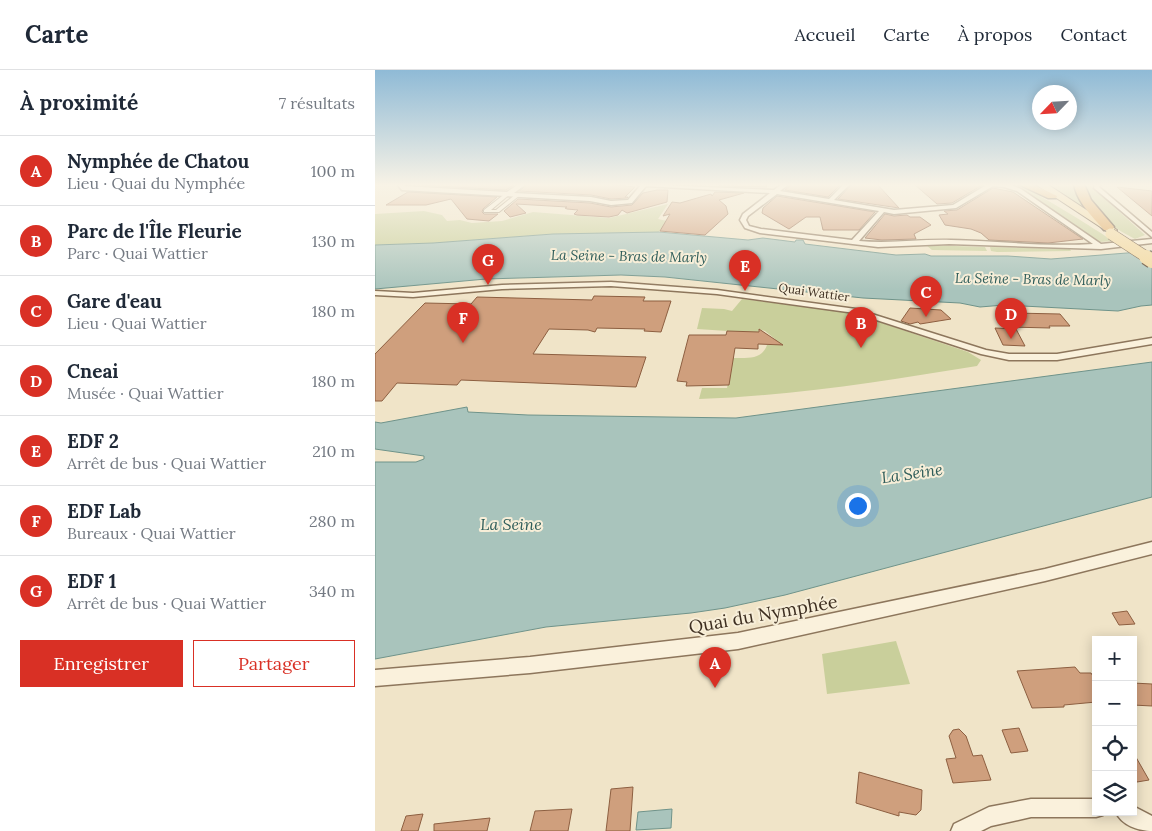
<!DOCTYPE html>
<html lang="fr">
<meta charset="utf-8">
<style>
body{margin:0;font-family:Lora,serif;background:#f6f6f7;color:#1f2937}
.controls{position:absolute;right:15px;bottom:15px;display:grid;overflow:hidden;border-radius:0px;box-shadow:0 2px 12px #0003}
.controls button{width:45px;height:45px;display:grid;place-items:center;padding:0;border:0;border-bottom:1px solid #e0e1e3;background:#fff;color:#1f2937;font:25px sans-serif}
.compass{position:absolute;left:657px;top:15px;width:45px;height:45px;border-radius:50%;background:#fff;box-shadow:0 2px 12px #0003;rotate:245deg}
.you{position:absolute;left:482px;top:435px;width:18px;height:18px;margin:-12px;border:4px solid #fff;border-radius:50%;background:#1a73e8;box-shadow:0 0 0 8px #1a73e833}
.badge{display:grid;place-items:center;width:32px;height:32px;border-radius:50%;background:#d93025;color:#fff;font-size:16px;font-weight:700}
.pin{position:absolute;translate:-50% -41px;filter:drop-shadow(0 1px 2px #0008)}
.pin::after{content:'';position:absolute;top:26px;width:18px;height:15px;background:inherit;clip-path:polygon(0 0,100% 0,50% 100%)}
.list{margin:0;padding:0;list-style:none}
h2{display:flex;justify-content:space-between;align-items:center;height:65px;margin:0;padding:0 20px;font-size:21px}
h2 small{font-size:16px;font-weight:400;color:#747a83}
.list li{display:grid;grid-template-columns:32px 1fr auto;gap:15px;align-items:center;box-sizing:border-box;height:70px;padding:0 20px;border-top:1px solid #e0e1e3}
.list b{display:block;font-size:19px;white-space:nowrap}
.list p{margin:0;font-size:16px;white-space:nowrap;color:#747a83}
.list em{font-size:16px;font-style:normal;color:#747a83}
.actions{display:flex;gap:10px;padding:15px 20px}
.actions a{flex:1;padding:11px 0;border:1px solid #d93025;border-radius:0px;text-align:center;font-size:18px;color:#d93025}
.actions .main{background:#d93025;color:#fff}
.icon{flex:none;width:28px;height:28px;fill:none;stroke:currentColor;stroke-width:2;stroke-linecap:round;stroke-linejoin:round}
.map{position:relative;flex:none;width:777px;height:761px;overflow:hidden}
header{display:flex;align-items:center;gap:30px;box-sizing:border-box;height:70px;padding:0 25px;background:#fff;border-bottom:1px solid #e0e1e3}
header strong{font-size:24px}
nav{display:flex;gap:28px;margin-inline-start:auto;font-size:18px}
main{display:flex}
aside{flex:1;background:#fff}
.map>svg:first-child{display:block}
.green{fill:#c9cf9b}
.water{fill:#a9c4bc;stroke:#6f938a}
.building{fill:#cf9f7d;stroke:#8d5f41}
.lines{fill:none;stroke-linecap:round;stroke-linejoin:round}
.pedestrian-casing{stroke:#8d765c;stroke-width:2}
.minor-casing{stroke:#8d765c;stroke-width:3}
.primary-casing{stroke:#5b4430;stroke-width:2}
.motorway-casing{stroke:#5b4430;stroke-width:3}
.pedestrian{fill:#faf1dc;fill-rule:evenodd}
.minor{fill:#faf1dc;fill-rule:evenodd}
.primary{fill:#f3d9a0;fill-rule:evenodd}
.motorway{fill:#e0a458;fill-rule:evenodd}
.primary-bridge-far1-casing{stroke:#5b4430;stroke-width:12;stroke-linecap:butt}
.primary-bridge-casing{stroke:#5b4430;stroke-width:16;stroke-linecap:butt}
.primary-bridge-far1{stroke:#f3d9a0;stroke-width:11}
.primary-bridge{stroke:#f3d9a0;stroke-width:14}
.labels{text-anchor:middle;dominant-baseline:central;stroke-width:4;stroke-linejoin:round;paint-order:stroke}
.far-street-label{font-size:12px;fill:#3d2e20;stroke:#f7eed8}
.far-water-label{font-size:14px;font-style:italic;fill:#2f5d5a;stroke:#f7eed8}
.water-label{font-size:16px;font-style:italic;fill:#2f5d5a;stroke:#f7eed8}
.near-street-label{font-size:18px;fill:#3d2e20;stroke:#f7eed8}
</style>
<header>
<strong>Carte</strong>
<nav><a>Accueil</a><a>Carte</a><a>À propos</a><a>Contact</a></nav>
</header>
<main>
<aside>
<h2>À proximité<small>7 résultats</small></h2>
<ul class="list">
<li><span class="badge">A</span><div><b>Nymphée de Chatou</b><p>Lieu · Quai du Nymphée</p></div><em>100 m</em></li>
<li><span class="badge">B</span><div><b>Parc de l'Île Fleurie</b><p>Parc · Quai Wattier</p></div><em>130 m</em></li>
<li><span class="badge">C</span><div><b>Gare d'eau</b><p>Lieu · Quai Wattier</p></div><em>180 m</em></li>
<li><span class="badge">D</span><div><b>Cneai</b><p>Musée · Quai Wattier</p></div><em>180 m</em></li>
<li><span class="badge">E</span><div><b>EDF 2</b><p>Arrêt de bus · Quai Wattier</p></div><em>210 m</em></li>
<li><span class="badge">F</span><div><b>EDF Lab</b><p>Bureaux · Quai Wattier</p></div><em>280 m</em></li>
<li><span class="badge">G</span><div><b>EDF 1</b><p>Arrêt de bus · Quai Wattier</p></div><em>340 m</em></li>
</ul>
<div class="actions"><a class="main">Enregistrer</a><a>Partager</a></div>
</aside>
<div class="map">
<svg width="777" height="761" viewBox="0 0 777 761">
<rect width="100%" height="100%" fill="#f0e4c8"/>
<!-- green -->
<path class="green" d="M 637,114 C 650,114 723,161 738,171 L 724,172 Z
M 671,114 L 699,114 L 714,139 L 711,139 Z
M 709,114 L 717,114 L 717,117 L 770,165 L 760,169 C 740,158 728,152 716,132 C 712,126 709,121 709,114 Z
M 293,134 L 283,149 L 292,151 L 284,162 L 277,164 L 178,164 L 58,173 L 0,175 L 0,144 L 49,141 L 67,145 L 72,151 L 85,150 L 97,153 L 127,151 L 158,142 L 234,148 Z
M 551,175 L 610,177 L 612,181 L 557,180 Z
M 615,177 L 695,179 L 696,181 L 622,182 L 616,181 Z
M 367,229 L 474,242 L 593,282 L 606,290 L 602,296 C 510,311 417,326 324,329 L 327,318 L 352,318 L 358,288 C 371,288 387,290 392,275 L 400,275 L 400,269 L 390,261 L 384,259 L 383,263 L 322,259 L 327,238 L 349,239 L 357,241 Z
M 521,571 L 535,614 L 452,624 L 447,584 Z"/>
<!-- water -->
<path class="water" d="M 284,162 L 373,170 L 388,168 L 420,172 L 421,170 L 428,170 L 430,174 L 521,185 L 550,184 L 556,186 L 633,186 L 676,189 L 777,181 L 777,235 L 766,236 L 743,241 L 629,235 L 605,237 L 585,233 L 488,228 L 290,207 L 246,205 L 111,209 L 0,219 L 0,175 L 58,173 L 178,164 Z
M 777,292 L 777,427 L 410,525 L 350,538 L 316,543 L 171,557 L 0,589 L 0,392 L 41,392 L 49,389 L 49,386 L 0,379 L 0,352 L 6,353 L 92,337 L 93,342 L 153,345 L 361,348 Z
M 297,739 L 296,758 L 261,760 L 263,742 Z"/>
<!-- building -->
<path class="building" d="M 47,114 L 140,114 L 131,120 L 45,115 Z
M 153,114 L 233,114 L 260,117 L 250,127 L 253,127 L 252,128 L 236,129 L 216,125 L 144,121 Z
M 345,114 L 391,114 L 392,117 L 344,116 Z
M 417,114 L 466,114 L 453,127 L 410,120 Z
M 477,114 L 502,114 L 524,138 L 463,129 Z
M 539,114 L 609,114 L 577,133 L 562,134 Z
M 742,117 L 777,121 L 777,146 Z
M 618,118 L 638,122 L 708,169 L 673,173 L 614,170 L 606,163 L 596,159 L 570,155 L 564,145 L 573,144 L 569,141 L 582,140 Z
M 282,120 L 293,120 L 292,132 L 252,143 L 247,140 L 243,145 L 234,147 L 202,145 L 199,144 L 203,140 L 192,139 L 190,138 L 192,137 L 141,134 L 151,143 L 135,147 L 129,141 L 143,129 L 215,133 L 236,137 L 257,135 L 268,123 Z
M 33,122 L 122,127 L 108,139 L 107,142 L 109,144 L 123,144 L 114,151 L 92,149 L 76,129 L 51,135 L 11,135 Z
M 340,122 L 369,123 L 344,130 L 351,136 L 353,144 L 330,165 L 285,161 L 295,144 L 288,146 L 297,132 L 305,133 L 336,124 L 337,126 Z
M 402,126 L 500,142 L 484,160 L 448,160 L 445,147 L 431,147 L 414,159 L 387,143 L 388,138 Z
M 510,144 L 519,146 L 532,145 L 535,147 L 545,147 L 556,155 L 539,164 L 541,169 L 507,170 L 490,168 Z
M 219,226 L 270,227 L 268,231 L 296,231 L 286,262 L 269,261 L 270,259 L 222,258 L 220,262 L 213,260 L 174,259 L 158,284 L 271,287 L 261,317 L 86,310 L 82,315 L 22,313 L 7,331 L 0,331 L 0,284 L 50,233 L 96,234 L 102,227 L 217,230 Z
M 535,238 L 566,240 L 576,249 L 545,254 L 543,252 L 535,254 L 526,251 Z
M 638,243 L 685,244 L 695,256 L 674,256 L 675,258 L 634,257 L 628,245 L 640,245 Z
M 620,258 L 641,259 L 650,276 L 628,275 Z
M 384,259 L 408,275 L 383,274 L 383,279 L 360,278 L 354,315 L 311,316 L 312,312 L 302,311 L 314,265 L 351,265 L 352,261 L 384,262 Z
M 752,541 L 760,554 L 744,555 L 737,543 Z
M 700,597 L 705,603 L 716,603 L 721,611 L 721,632 L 689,635 L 689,637 L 657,638 L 642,601 Z
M 758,613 L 777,614 L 777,636 L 758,635 Z
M 644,658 L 653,681 L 636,683 L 627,660 Z
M 584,659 L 591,666 L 598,686 L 607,685 L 616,710 L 578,713 L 571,689 L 581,688 L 574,666 L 578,660 Z
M 758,682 L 774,710 L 762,712 L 758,705 Z
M 484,702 L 547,720 L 546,740 L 541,745 L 524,742 L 524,746 L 481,733 Z
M 258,717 L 255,761 L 231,761 L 236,719 Z
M 197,739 L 193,761 L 155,761 L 160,741 Z
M 48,744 L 43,761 L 26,761 L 31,746 Z
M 115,748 L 112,761 L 59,761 L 59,754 Z"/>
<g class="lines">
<defs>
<path id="pedestrian" d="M 131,123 L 135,124 L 116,140 L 121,140 L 141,124 L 145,125 L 124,142 L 109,142 L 109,140 Z"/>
<path id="minor" d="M 22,114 L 28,114 L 29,116 L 132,122 L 144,114 L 151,114 L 139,123 L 216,127 L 236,131 L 253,130 L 265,116 L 261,114 L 399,120 L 407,114 L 414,114 L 405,121 L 454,129 L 469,114 L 475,114 L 459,130 L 519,140 L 578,135 L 613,114 L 633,114 L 646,119 L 726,174 L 777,169 L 777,173 L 726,179 L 574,174 L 503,177 L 385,163 L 370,158 L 365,150 L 368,144 L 395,123 L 271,116 L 257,133 L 236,135 L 215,131 L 27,120 ZM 618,116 L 629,117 L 642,121 L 718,174 C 670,177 623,171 576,170 C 545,169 515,174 484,171 L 509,142 L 519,144 L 581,138 ZM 402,124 L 504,141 L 477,170 L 386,159 L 374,156 L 371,150 L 373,146 Z
M 720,114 L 726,114 L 724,117 L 777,162 L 777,167 L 719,118 Z
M 236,212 L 342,220 L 481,239 L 611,280 L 634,284 L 682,284 L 777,268 L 777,274 L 682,290 L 634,290 L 606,284 L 480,243 L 342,224 L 236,216 L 127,219 L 38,227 L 0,225 L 0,221 L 38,223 L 127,215 Z
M 777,472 L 777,484 L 670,511 L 363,579 L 155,603 L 0,616 L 0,600 L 155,587 L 363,563 L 670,499 Z
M 656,729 L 721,729 L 721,742 L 729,742 L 728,745 L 721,747 L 656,747 L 616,756 L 606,761 L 576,761 L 579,754 L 614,737 Z
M 758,736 L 777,746 L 777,761 C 764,761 746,755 741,742 L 758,742 Z"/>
<path id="primary" d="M 660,114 L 672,114 L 742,160 L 741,162 L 733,162 Z"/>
<path id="motorway" d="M 643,114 L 657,114 L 682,126 L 681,128 L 673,128 Z
M 699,114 L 709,114 L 716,130 L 739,157 L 737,160 L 729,160 C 717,146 702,132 699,114 Z"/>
</defs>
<!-- pedestrian casing -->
<use href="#pedestrian" class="pedestrian-casing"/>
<!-- minor casing -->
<use href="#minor" class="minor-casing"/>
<!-- primary casing -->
<use href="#primary" class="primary-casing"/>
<!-- motorway casing -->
<use href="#motorway" class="motorway-casing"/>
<!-- pedestrian -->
<use href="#pedestrian" class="pedestrian"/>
<!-- minor -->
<use href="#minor" class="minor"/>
<!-- primary -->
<use href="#primary" class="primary"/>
<!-- motorway -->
<use href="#motorway" class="motorway"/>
<defs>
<path id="primary-bridge-far1" d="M 736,164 L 773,188"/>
<path id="primary-bridge" d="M 771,187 L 777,191"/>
</defs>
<!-- primary-bridge-far1 casing -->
<use href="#primary-bridge-far1" class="primary-bridge-far1-casing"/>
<!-- primary-bridge casing -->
<use href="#primary-bridge" class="primary-bridge-casing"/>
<!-- primary-bridge-far1 -->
<use href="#primary-bridge-far1" class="primary-bridge-far1"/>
<!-- primary-bridge -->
<use href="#primary-bridge" class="primary-bridge"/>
</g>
<!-- sky -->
<linearGradient id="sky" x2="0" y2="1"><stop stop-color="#8fbad6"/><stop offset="0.52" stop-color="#f8f3e6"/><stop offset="1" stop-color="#f8f3e6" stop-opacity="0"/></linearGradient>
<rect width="777" height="221" fill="url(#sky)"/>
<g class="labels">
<!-- far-street labels -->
<g class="far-street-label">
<text transform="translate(439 222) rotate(8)">Quai Wattier</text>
</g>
<!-- far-water labels -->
<g class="far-water-label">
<text transform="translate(254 186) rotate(1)">La Seine - Bras de Marly</text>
<text transform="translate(658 209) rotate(1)">La Seine - Bras de Marly</text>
</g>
<!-- water labels -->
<g class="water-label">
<text transform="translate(537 403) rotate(-8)">La Seine</text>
<text x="136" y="454">La Seine</text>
</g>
<!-- near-street labels -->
<g class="near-street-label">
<text transform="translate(388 544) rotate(-10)">Quai du Nymphée</text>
</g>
</g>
</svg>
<div class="controls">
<button>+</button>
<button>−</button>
<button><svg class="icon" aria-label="locate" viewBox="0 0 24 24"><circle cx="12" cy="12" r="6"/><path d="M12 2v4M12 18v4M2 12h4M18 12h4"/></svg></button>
<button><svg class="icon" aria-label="layers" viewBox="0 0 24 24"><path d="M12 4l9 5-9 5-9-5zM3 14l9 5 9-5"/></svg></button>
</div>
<svg class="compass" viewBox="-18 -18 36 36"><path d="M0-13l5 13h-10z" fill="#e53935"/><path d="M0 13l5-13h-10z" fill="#747a83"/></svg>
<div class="you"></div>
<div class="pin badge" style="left:340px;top:618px">A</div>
<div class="pin badge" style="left:486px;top:278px">B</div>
<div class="pin badge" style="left:551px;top:247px">C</div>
<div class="pin badge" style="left:636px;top:269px">D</div>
<div class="pin badge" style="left:370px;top:221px">E</div>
<div class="pin badge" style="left:88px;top:273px">F</div>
<div class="pin badge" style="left:113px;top:215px">G</div>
</div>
</main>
